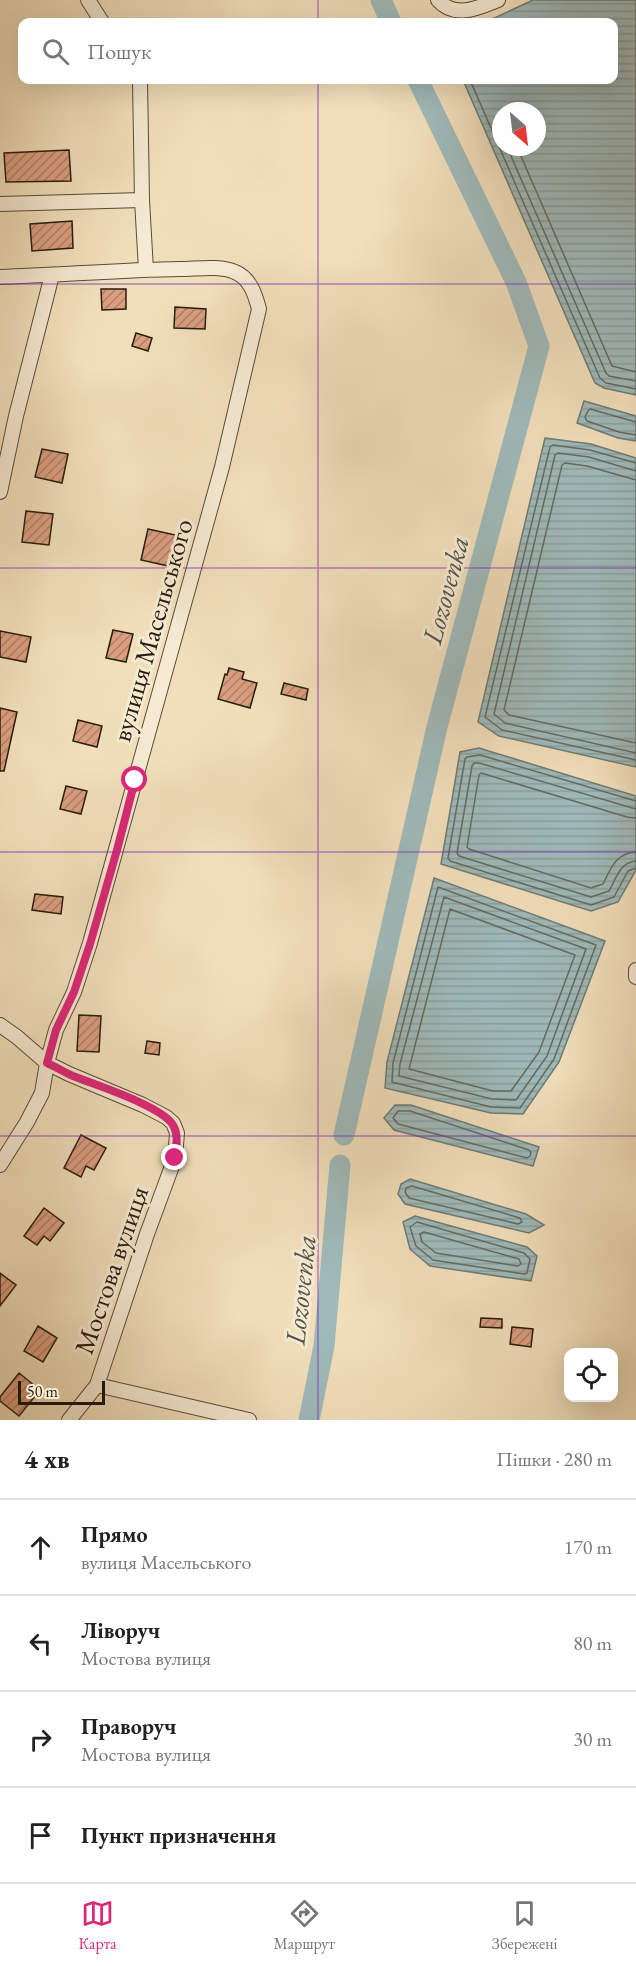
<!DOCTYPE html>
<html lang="uk">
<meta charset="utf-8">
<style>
body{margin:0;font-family:"EB Garamond",serif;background:#f2f2f2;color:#222}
.controls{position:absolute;right:18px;bottom:18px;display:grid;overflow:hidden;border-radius:12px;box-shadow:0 6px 24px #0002}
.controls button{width:54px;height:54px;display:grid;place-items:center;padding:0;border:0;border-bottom:2px solid #e0e0e0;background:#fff;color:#222;font:30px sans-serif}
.compass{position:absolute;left:492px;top:102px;width:54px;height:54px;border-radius:50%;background:#fff;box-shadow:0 6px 24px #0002;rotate:152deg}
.scale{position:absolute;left:18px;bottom:15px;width:87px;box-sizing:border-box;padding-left:6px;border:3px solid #281c0b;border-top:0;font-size:16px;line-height:21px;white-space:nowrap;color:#281c0b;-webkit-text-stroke:4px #f6ead3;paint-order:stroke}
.stop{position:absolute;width:18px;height:18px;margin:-14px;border:4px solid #db2777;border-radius:50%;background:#fff}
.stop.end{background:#db2777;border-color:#fff;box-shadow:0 2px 6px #0008}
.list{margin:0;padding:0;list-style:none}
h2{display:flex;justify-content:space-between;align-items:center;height:78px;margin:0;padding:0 24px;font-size:26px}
h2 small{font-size:20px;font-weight:400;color:#767676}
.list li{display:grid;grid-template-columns:39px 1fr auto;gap:18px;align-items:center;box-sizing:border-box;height:96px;padding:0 24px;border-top:2px solid #e0e0e0}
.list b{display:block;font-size:22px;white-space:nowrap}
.list p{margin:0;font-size:20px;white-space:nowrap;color:#767676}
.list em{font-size:20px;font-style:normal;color:#767676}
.icon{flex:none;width:33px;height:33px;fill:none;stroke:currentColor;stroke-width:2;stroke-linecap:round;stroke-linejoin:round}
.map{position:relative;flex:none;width:636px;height:1420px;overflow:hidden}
.search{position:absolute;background:#fff;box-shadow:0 6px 24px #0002;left:18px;right:18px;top:18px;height:66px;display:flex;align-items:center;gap:15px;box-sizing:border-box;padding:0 21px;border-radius:12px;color:#767676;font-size:22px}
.sheet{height:462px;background:#fff}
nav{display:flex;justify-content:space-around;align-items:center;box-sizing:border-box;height:84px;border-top:2px solid #e0e0e0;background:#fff;font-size:16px;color:#767676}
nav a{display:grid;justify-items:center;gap:3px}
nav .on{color:#db2777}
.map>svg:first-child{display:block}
.water{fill:url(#water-rules);stroke:#6f7b74;stroke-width:1.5;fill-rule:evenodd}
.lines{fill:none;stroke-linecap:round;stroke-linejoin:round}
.shore{stroke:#646b62;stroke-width:1.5}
.river{stroke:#9fbaba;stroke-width:21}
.building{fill:url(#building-hatch);stroke:#281c0b;stroke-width:1.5}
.minor-casing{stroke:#5a4d37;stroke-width:16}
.minor{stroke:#f6ead3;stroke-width:14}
.route{stroke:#db2777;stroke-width:8}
.grid{fill:none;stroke:#7b2cbf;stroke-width:1.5;stroke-opacity:0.55}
.labels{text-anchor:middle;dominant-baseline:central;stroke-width:6;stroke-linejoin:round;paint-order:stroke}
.street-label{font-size:27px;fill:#281c0b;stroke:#f6ead3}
.water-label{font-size:28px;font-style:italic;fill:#525348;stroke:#f6ead3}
</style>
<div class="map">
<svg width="636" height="1420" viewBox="0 0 636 1420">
<defs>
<pattern id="water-rules" width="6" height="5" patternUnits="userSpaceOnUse" patternTransform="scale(1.5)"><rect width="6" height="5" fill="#9fbaba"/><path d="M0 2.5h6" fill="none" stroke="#899f9f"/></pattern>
<pattern id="building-hatch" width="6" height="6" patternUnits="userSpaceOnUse" patternTransform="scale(1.5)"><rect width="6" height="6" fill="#da9e80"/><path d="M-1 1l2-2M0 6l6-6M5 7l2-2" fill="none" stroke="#b18067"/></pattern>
</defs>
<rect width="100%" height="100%" fill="#f1dfbb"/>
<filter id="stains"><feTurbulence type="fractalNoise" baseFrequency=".00333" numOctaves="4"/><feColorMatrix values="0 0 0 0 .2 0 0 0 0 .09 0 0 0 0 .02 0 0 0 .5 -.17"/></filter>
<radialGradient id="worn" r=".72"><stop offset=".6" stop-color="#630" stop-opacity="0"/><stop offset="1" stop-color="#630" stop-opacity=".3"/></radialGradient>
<!-- water -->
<path class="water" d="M 533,0 L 636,0 L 636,395 L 604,388 L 595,383 L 463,80 L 614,80 L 614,22 L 486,22 ZM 501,111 L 537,111 L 537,147 L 501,147 Z
M 584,401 L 636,416 L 636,441 L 618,438 L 577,423 Z
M 545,438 L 591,444 L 636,458 L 636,767 L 499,736 L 478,722 Z
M 479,748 L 636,796 L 636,870 L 618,902 L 591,911 L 441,864 L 460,752 Z
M 434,878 L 605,941 L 559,1062 L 523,1114 L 491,1113 L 385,1088 L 387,1062 Z
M 395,1105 L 411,1105 L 539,1147 L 533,1166 L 394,1130 L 384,1118 Z
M 410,1179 L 526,1214 L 544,1225 L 529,1233 L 405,1204 L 398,1194 L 401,1184 Z
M 415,1216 L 527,1247 L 537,1256 L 531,1281 L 430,1266 L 410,1249 L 403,1222 Z"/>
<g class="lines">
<!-- shore -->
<path class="shore" d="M 470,80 L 600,378 L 606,383 L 636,389
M 507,147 L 606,373 L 609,376 L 636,381
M 517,147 L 612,366 L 636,372
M 636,422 L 590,409 L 588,411 L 585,417 L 587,421 L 619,432 L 636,435
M 636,463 L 590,450 L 553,445 L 550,447 L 485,717 L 502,730 L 636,760
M 636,471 L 589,457 L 558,453 L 555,455 L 494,714 L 505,723 L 636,753
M 636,480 L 587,466 L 565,463 L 562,465 L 504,710 L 509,715 L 636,743
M 636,801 L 480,755 L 467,757 L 465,759 L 448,858 L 450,861 L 591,905 L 614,897 L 628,871 L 636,868
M 636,809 L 479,763 L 474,763 L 472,766 L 457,853 L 459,856 L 591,897 L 609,891 C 616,879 620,862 636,861
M 636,818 L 627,817 L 481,773 L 479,775 L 467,847 L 469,849 L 591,888 L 603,884 C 611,868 616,853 636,852
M 438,887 L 596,945 L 554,1059 L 520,1108 L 491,1107 L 392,1082 L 393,1063 Z
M 444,897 L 586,949 L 547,1056 L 516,1100 L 492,1099 L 399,1076 L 400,1064 Z
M 450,909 L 575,955 L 539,1052 L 511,1091 L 493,1091 L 409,1069 Z
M 398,1111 L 410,1111 L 529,1150 L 531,1152 L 530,1156 L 527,1158 L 398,1124 L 393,1118 Z
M 412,1186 L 520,1218 L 522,1222 L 518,1224 L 409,1198 L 405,1192 L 406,1188 Z
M 417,1222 L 524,1253 L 530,1259 L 527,1273 L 524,1274 L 433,1260 L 416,1246 L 410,1227 Z
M 424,1232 L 519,1259 L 521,1264 L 518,1266 L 436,1253 L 422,1242 L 420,1234 Z"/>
<!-- river -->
<path class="river" d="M 381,0 L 391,22
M 344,1135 L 437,727 L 539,346 L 516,282 L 418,80
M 309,1420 L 324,1346 L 340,1165"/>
</g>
<!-- building -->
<path class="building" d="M 69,150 L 71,181 L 6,182 L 4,153 Z
M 72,221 L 73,248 L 32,251 L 30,224 Z
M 101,289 L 126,289 L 126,309 L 102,310 Z
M 175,307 L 206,309 L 205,329 L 174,328 Z
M 136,333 L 152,338 L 148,351 L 132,346 Z
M 42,449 L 68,454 L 62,483 L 35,477 Z
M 26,511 L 53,514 L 49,545 L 22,542 Z
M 148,529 L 180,536 L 173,567 L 141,560 Z
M 113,630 L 133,634 L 126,662 L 106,658 Z
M 0,631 L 31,637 L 26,662 L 0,657 Z
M 229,668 L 244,672 L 242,679 L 257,683 L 250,708 L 218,699 L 225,674 L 227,675 Z
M 284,683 L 308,689 L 306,700 L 281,694 Z
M 0,708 L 17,712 L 4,771 L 0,771 Z
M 78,720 L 102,726 L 97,747 L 73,741 Z
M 66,786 L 87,791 L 81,814 L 60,809 Z
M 35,894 L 63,897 L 61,914 L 32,910 Z
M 79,1015 L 101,1016 L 99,1052 L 77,1051 Z
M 147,1041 L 160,1043 L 159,1055 L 145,1053 Z
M 81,1135 L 106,1148 L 94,1170 L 86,1166 L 81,1177 L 64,1168 Z
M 44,1208 L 64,1223 L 50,1241 L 44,1236 L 37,1245 L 24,1236 Z
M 0,1273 L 16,1285 L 0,1306 Z
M 481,1318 L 502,1319 L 502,1328 L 480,1327 Z
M 38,1326 L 57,1338 L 43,1362 L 24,1351 Z
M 512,1327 L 533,1329 L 531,1347 L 510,1344 Z
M 19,1373 L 40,1390 L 19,1416 L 0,1401 L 0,1397 Z"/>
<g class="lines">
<defs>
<path id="minor" d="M 88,0 L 102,22
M 438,0 C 455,19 478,8 498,0
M 140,80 L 142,200 L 146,270
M 0,204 L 142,200
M 0,277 C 60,275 120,270 180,269 C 197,269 219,265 235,272 C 250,278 255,294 259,309 L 222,467 L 90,943 L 74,992 L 56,1030 L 47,1063 L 42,1093 L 27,1122 L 0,1165
M 0,492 L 16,416 L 52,275
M 636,970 L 636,977
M 0,1025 L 17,1037 L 47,1063 L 69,1074 L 143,1105 L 166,1117 L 173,1123 L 177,1133 L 175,1158 L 147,1234 L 97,1385 L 69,1420
M 97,1385 L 249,1420"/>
</defs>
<!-- minor casing -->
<use href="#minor" class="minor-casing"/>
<!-- minor -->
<use href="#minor" class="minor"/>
</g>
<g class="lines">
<!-- route -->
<path class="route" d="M 135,780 L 117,850 L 90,944 L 74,992 L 56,1030 L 47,1063 C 56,1067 64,1072 73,1076 C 95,1085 162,1106 173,1125 C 179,1135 176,1147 175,1158"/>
</g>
<!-- grid -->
<path class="grid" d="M 318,0 L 318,22M 318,80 L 318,1420M 0,284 L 636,284M 0,568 L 636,568M 0,852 L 636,852M 0,1136 L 636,1136"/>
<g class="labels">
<!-- street labels -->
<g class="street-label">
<text transform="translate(152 630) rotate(-74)">вулиця Масельського</text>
<text transform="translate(111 1270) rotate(-71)">Мостова вулиця</text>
</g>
<!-- water labels -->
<g class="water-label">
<text transform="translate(445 590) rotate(-75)">Lozovenka</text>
<text transform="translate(300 1290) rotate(-84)">Lozovenka</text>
</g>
</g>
<rect width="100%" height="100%" filter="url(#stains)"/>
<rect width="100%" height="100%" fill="url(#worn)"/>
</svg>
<div class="controls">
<button><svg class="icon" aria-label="locate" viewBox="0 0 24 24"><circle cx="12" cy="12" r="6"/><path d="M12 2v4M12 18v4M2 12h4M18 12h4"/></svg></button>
</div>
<svg class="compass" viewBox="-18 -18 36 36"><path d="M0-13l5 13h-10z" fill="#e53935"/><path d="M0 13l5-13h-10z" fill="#767676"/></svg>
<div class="scale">50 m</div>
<div class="stop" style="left:135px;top:780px"></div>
<div class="stop end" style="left:175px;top:1158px"></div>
<div class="search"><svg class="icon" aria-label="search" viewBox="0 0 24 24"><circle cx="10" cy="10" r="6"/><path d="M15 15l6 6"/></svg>Пошук</div>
</div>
<section class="sheet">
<h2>4 хв<small>Пішки · 280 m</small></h2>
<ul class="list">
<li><svg class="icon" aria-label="ahead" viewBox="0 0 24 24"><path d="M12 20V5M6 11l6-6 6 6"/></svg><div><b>Прямо</b><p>вулиця Масельського</p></div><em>170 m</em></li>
<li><svg class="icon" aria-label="left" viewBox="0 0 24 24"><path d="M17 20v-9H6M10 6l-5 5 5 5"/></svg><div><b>Ліворуч</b><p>Мостова вулиця</p></div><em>80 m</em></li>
<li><svg class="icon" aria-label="right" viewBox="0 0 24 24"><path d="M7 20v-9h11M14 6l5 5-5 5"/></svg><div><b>Праворуч</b><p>Мостова вулиця</p></div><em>30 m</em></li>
<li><svg class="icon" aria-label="arrive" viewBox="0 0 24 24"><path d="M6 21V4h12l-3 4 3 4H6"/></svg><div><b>Пункт призначення</b></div></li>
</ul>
</section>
<nav>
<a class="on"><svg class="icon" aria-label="map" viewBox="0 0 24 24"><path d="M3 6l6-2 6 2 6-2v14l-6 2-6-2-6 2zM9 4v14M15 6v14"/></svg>Карта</a>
<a><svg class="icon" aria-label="directions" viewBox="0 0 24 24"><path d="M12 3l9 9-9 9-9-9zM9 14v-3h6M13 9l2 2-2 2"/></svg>Маршрут</a>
<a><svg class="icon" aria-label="saved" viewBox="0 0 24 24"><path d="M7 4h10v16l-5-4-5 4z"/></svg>Збережені</a>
</nav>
